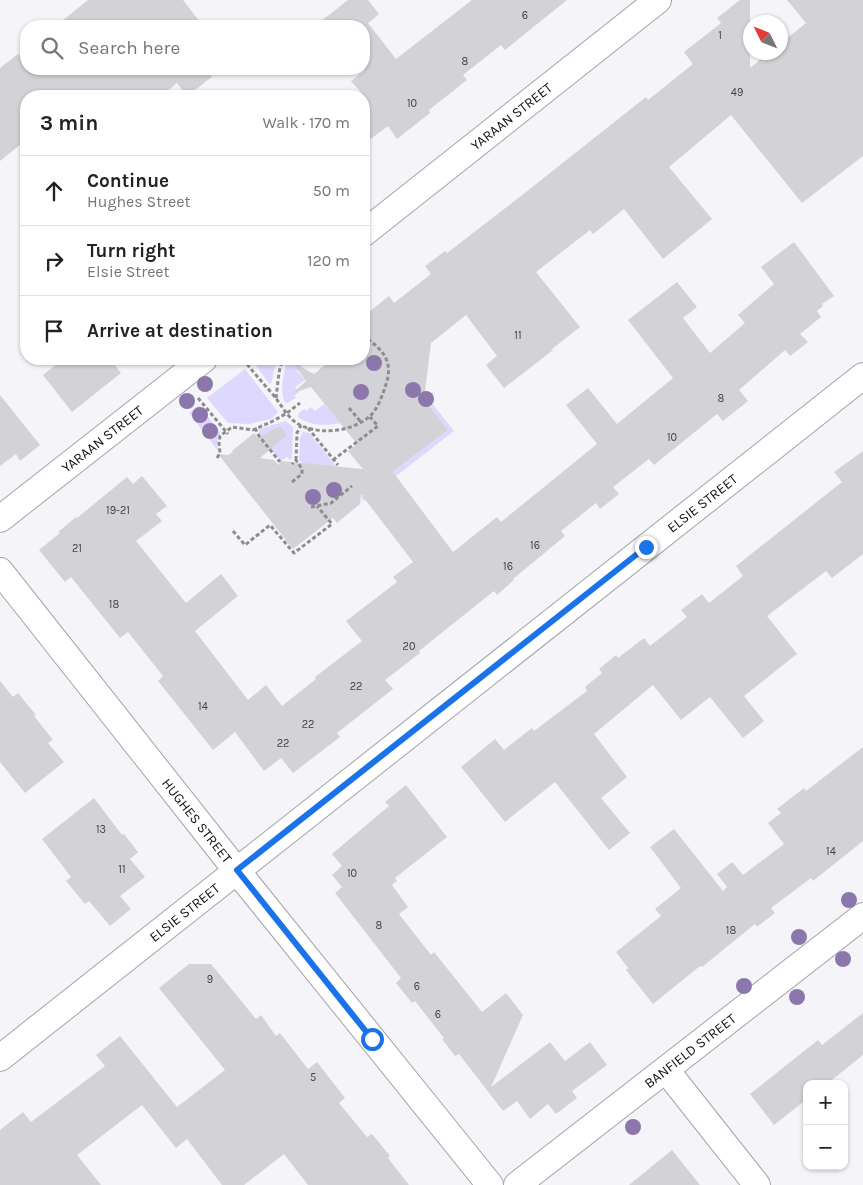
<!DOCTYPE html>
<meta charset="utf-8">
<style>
body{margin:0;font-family:Karla,sans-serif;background:#f2f2f2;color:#222}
.controls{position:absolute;right:15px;bottom:15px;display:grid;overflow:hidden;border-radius:10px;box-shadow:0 1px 4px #0004}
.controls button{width:45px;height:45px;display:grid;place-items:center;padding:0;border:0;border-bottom:1px solid #e0e0e0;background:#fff;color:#222;font:25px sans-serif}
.compass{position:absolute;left:743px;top:15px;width:45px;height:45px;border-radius:50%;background:#fff;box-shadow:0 1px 4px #0004;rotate:313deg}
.stop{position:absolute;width:15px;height:15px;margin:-11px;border:4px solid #1a73e8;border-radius:50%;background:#fff}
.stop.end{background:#1a73e8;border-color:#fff;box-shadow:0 1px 5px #0008}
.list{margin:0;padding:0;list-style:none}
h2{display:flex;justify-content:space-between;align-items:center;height:65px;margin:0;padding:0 20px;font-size:21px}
h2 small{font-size:16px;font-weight:400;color:#767676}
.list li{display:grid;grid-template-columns:32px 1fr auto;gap:15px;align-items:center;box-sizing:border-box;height:70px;padding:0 20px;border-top:1px solid #e0e0e0}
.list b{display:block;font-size:19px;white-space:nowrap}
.list p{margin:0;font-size:16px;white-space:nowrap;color:#767676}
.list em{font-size:16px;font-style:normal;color:#767676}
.icon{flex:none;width:28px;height:28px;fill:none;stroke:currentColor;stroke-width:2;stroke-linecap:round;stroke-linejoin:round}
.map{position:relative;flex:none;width:863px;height:1185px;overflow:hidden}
.search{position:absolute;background:#fff;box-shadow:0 1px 4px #0004;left:20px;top:20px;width:350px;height:55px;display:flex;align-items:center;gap:12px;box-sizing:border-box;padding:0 18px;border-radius:20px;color:#767676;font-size:19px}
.panel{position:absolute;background:#fff;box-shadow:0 1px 4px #0004;left:20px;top:90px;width:350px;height:275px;border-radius:20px}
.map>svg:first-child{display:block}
.green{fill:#ded7fe}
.building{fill:#d3d3d7}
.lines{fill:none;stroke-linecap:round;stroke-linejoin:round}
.street-casing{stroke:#a4a4a8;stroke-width:28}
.path{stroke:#8d8d90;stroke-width:3;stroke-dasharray:4 2.5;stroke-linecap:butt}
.street{stroke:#fff;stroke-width:26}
.tree{fill:#8b77ab}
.route{stroke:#1a73e8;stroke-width:6}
.labels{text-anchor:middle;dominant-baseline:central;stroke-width:4;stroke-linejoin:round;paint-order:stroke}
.number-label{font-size:11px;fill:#424244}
.street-label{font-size:14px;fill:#121213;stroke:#fff}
</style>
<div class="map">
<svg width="863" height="1185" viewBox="0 0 863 1185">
<rect width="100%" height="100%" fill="#f5f4f9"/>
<!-- green -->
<path class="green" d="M 258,359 L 277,359 L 271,384 L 269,383 L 253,362 Z
M 287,359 L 299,359 L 298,361 L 302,366 L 297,371 L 305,380 L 295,387 L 299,392 L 294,396 L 296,398 L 287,403 L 284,401 C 280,388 284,372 287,359 Z
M 402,365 L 454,431 L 364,501 L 361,497 L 448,430 L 424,399 Z
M 245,369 L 278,412 L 271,419 L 249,424 L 228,423 L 207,398 Z
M 324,404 L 341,423 C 328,426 309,426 298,417 L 299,413 L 304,409 L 306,411 L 311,407 L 315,411 Z
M 199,405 L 220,432 C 217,440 216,444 219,452 L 189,413 Z
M 286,421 L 293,427 L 292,458 L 290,460 L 287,457 L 281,461 L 259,434 L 259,430 L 262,428 Z
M 303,432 L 309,433 L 348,481 L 303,464 L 299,460 L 300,438 Z"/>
<!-- building -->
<path class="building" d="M 88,0 L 183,0 L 203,26 L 58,26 L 57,25 Z
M 348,0 L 368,0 L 379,14 L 368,23 L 396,59 L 472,0 L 567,0 L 505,50 L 501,45 L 463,75 L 467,80 L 429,110 L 430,113 L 397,139 L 388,126 L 364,144 L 364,96 L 351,81 L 364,71 L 364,26 L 315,26 Z
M 740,0 L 750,0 L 750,68 L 770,52 L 780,52 L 780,44 L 806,23 L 787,0 L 863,0 L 863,156 L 802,203 L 731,115 L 669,167 L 712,219 L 663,259 L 624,209 L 593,234 L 590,230 L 536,272 L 580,327 L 552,349 L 553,350 L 504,388 L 486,365 L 497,356 L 466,315 L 431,343 L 424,399 L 448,430 L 393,472 L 453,552 L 497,517 L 501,522 L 597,444 L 566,405 L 588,388 L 617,424 L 673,378 L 628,320 L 677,282 L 697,307 L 683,318 L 710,353 L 745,323 L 738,315 L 774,284 L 761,267 L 794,242 L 834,296 L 822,304 L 823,306 L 817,311 L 821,317 L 800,334 L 808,342 L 790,356 L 785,350 L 739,390 L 748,401 L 723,421 L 717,414 L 654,465 L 649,459 L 613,487 L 619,494 L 600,509 L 596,503 L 561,531 L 565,536 L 513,579 L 514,580 L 497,595 L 494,591 L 419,651 L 420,653 L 385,680 L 393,689 L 337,733 L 340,737 L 293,773 L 281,758 L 264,771 L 235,732 L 213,750 L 158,681 L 163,676 L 128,632 L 120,638 L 71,577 L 65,582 L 39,550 L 60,533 L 58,532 L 76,517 L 77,518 L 127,477 L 133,484 L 142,476 L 167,506 L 156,514 L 162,521 L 136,541 L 186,603 L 221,574 L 238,596 L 195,631 L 248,700 L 266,685 L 282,706 L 316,679 L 315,677 L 362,641 L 346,621 L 397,582 L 393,577 L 413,562 L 361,494 L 360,504 L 337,523 L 333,518 L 293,549 L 218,454 L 228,455 L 233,452 L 232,451 L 254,433 L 258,438 L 280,426 L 287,435 L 260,458 L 274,460 L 279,465 L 281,461 L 363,469 L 348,451 L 357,444 L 311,387 L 293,393 L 306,381 L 295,366 L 296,364 L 314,374 L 332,359 L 364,359 L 364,316 L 389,296 L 394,303 L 431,274 L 425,266 L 445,251 L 447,253 L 521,196 L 646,97 L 648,100 L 693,64 L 684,52 L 721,23 L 717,18 Z
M 18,54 L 24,60 L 26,58 L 26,69 L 206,69 L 212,77 L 187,96 L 177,83 L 161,96 L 26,96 L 26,140 L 0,161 L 0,68 Z
M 63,359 L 110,359 L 121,373 L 72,412 L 43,375 Z
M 0,395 L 40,445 L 20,461 L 16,454 L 0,466 Z
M 863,451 L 863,554 L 832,578 L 826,571 L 767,616 L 797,654 L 744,696 L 764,721 L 743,738 L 710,697 L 681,720 L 653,685 L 594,734 L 627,777 L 601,798 L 630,833 L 609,850 L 555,782 L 505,822 L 461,767 L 495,739 L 504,750 L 532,728 L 534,731 L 587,691 L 585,687 L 602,673 L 599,669 L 616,655 L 618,658 L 644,638 L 650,646 L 687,617 L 681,610 L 702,594 L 709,603 L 743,576 L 736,566 L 842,482 L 834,472 Z
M 0,681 L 13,697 L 18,693 L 36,715 L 34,716 L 53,740 L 48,743 L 64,762 L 25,793 L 0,762 Z
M 863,747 L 863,841 L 813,881 L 811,878 L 771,908 L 775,913 L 757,927 L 755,924 L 702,967 L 700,966 L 653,1004 L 626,970 L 628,968 L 616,952 L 661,916 L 655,909 L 681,888 L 650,847 L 674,829 L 723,891 L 727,887 L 717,874 L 732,862 L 743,875 L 784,844 L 768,823 L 781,813 L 777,809 L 804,788 L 806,791 Z
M 406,785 L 447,837 L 395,878 L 397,881 L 392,885 L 408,907 L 399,914 L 431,955 L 434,952 L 482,1012 L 506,993 L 523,1015 L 491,1087 L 550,1042 L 565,1061 L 590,1042 L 607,1065 L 572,1091 L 577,1098 L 556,1114 L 548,1104 L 530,1119 L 517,1101 L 503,1111 L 459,1054 L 455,1056 L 442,1039 L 444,1038 L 415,1001 L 412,1003 L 396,983 L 401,978 L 335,893 L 342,887 L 332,875 L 342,866 L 332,854 L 389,806 L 385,802 Z
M 94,798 L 122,835 L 124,834 L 138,852 L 130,859 L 145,877 L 120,896 L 131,909 L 110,926 L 89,901 L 85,904 L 66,881 L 71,877 L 42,839 Z
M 189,964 L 211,964 L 256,1019 L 261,1015 L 276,1036 L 280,1033 L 308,1069 L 317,1062 L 345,1098 L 339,1103 L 367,1137 L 372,1134 L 390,1156 L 388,1158 L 409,1185 L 308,1185 L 284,1154 L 244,1185 L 222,1185 L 187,1139 L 176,1148 L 142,1105 L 77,1155 L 101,1185 L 0,1185 L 0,1130 L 23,1112 L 31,1122 L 105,1066 L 96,1055 L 120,1036 L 177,1107 L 225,1070 L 159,988 Z
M 863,1013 L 863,1055 L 827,1084 L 807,1084 L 807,1099 L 774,1125 L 750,1094 L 818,1040 L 822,1045 Z
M 672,1150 L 700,1185 L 629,1185 Z"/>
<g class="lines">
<defs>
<g id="street">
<path id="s1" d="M 364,233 L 658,0"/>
<path id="s2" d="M 0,519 L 204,359"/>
<path id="s3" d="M 0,571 L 237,871 L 490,1185"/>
<path id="s4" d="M 0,1058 L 863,376"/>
<path d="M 666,1070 L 757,1185"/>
<path id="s5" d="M 517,1185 L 863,916"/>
</g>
</defs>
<!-- street casing -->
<use href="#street" class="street-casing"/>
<!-- path -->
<path class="path" d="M 243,359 C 253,372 264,384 275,397 C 282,406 289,420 300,425 C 321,435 350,432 369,417 C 377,410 382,397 385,387 C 388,380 390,369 387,361 C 383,350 373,343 364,336
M 198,398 L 228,434
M 276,398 C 278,385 278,370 283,359
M 349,408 L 361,422
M 255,428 L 259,436 L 280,462
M 308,428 L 338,465
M 217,458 L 220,453 L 219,443 L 220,436 L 232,427 L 253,430 L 273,421 L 287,413 L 300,403
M 296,460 L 297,433 L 301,425
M 333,460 L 378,426 L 370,417
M 292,482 L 302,474 L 302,469 L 296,460 L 292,464
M 311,507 L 331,503 L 352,486
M 233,531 L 245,545 L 270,525 L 294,553 L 332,524 L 317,506"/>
<!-- street -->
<use href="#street" class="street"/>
</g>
<!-- trees -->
<g class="tree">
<circle cx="374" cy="363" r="8"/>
<circle cx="205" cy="384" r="8"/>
<circle cx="413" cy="390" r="8"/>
<circle cx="361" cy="392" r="8"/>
<circle cx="426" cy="399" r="8"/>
<circle cx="187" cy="401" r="8"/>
<circle cx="200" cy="415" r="8"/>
<circle cx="210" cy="431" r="8"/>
<circle cx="334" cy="490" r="8"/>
<circle cx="313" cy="497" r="8"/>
<circle cx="849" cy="900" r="8"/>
<circle cx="799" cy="937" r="8"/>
<circle cx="843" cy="959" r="8"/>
<circle cx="744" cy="986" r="8"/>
<circle cx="797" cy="997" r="8"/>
<circle cx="633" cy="1127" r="8"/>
</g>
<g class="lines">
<!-- route -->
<path class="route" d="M 372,1039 L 237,870 L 646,547"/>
</g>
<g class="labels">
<!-- number labels -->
<g class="number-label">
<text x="525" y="15">6</text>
<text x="720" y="35">1</text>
<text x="465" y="61">8</text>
<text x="737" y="92">49</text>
<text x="412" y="103">10</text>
<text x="518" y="335">11</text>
<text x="721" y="398">8</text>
<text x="672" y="437">10</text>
<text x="118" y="510">19-21</text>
<text x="535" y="545">16</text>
<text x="77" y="548">21</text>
<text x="508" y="566">16</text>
<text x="114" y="604">18</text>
<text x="409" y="646">20</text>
<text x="356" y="686">22</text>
<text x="203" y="706">14</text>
<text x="308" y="724">22</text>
<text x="283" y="743">22</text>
<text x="101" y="829">13</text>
<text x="831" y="851">14</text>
<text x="122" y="869">11</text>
<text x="352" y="873">10</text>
<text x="379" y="925">8</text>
<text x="731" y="930">18</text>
<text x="210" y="979">9</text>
<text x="417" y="986">6</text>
<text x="438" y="1014">6</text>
<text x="313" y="1077">5</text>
</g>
<!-- street labels -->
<g class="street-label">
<text stroke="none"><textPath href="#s1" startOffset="188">YARAAN STREET</textPath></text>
<text stroke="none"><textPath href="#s2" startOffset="130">YARAAN STREET</textPath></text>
<text stroke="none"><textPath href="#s4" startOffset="895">ELSIE STREET</textPath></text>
<text stroke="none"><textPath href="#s3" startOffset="318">HUGHES STREET</textPath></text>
<text stroke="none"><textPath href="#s4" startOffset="235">ELSIE STREET</textPath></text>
<text stroke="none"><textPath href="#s5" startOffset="219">BANFIELD STREET</textPath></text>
</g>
</g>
</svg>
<div class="controls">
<button>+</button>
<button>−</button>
</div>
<svg class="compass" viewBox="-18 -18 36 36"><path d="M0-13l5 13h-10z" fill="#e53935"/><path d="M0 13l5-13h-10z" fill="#767676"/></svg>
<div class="stop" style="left:372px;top:1039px"></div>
<div class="stop end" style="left:646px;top:547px"></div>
<div class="search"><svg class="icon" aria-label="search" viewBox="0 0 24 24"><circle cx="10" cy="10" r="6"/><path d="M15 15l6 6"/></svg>Search here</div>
<section class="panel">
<h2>3 min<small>Walk · 170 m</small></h2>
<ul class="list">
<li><svg class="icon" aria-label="ahead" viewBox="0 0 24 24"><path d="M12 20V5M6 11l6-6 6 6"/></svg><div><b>Continue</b><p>Hughes Street</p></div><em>50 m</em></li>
<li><svg class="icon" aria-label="right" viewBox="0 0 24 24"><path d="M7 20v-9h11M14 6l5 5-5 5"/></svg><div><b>Turn right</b><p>Elsie Street</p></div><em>120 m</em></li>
<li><svg class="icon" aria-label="arrive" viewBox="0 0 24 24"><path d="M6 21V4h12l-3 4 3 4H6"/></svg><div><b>Arrive at destination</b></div></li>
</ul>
</section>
</div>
